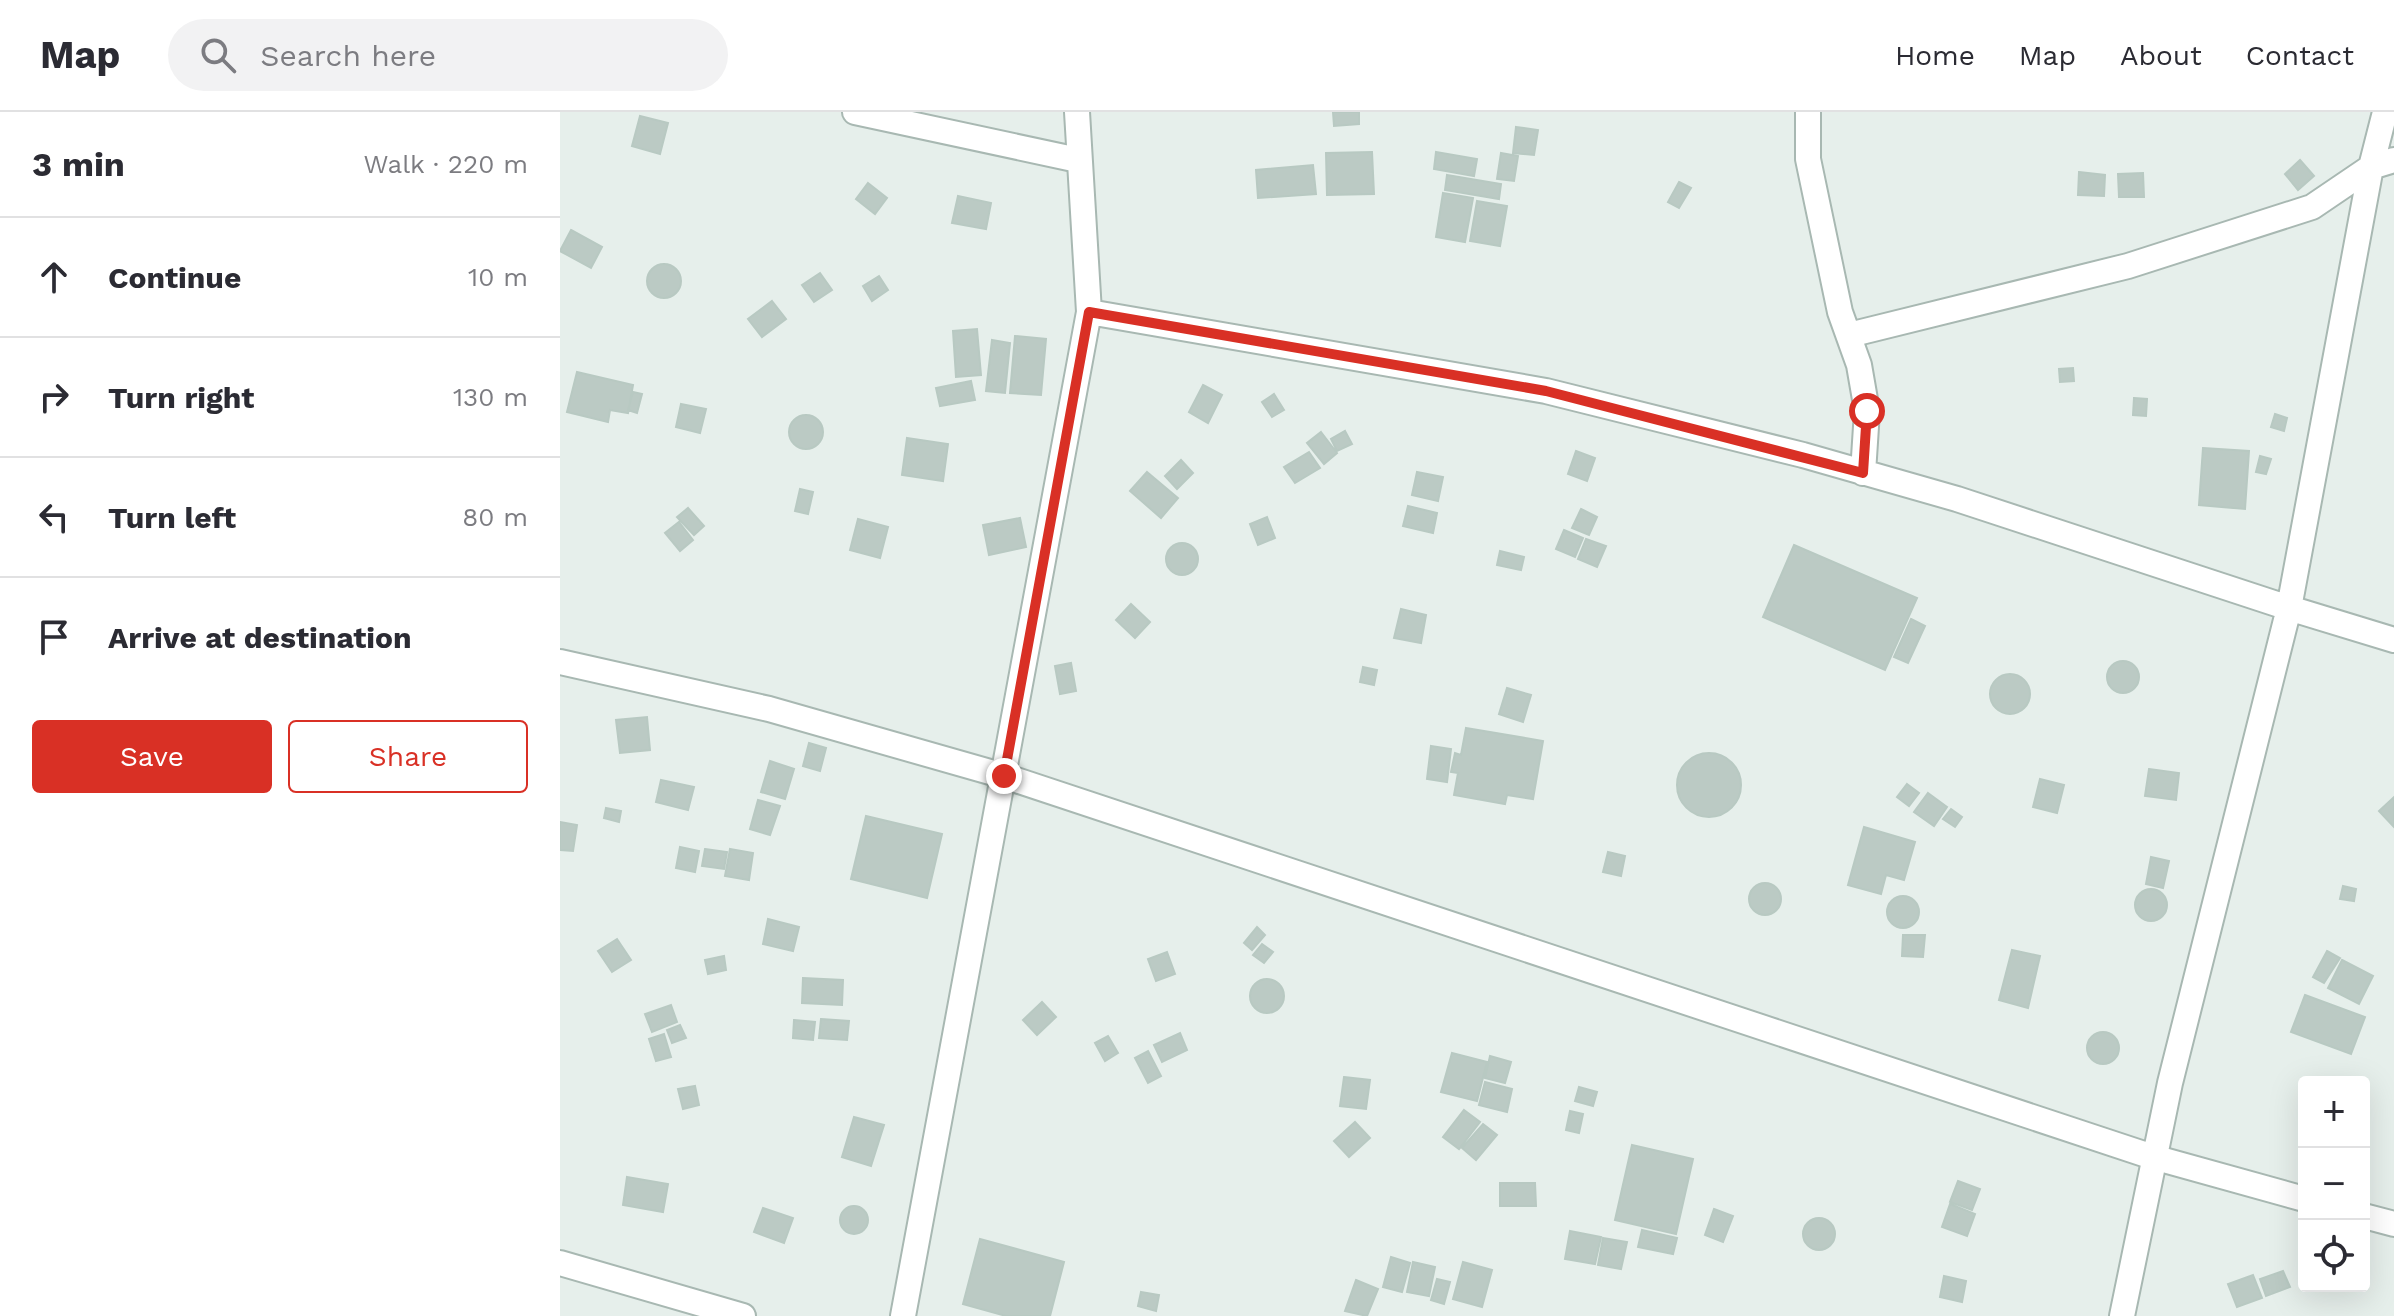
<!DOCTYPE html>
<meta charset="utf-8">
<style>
body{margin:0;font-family:"Work Sans",sans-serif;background:#f2f2f3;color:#2b2b33}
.controls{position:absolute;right:24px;bottom:24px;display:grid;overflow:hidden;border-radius:8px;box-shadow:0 8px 32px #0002}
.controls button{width:72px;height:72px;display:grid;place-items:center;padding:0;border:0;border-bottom:2px solid #e1e1e2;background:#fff;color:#2b2b33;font:40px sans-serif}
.stop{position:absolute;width:24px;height:24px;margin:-18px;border:6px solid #d93025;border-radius:50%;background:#fff}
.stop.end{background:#d93025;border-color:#fff;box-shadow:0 2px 8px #0008}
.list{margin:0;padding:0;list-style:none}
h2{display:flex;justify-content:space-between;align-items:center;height:104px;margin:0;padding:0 32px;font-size:34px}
h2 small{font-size:26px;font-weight:400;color:#7c7c81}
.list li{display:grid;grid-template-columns:52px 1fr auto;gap:24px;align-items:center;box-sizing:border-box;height:120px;padding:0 32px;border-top:2px solid #e1e1e2}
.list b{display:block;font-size:30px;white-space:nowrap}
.list em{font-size:26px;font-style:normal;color:#7c7c81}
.actions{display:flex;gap:16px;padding:24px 32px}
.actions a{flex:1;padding:18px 0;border:2px solid #d93025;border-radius:8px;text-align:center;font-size:28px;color:#d93025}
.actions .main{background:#d93025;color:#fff}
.icon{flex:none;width:44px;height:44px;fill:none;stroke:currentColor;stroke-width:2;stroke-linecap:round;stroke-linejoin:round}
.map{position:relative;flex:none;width:1834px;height:1204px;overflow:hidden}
header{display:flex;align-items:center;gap:48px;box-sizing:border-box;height:112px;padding:0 40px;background:#fff;border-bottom:2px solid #e1e1e2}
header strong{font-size:38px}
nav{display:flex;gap:44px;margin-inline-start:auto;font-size:28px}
.search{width:560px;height:72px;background:#f2f2f3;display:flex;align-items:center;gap:20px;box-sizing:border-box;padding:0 28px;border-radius:44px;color:#7c7c81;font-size:30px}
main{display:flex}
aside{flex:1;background:#fff}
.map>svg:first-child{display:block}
.building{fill:#bbcac4;stroke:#b8c9c2;stroke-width:2}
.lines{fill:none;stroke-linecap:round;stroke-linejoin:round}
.minor-casing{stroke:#a8b8b2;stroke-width:28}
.minor{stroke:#fff;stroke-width:24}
.route{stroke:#d93025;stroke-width:10}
</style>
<header>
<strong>Map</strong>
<div class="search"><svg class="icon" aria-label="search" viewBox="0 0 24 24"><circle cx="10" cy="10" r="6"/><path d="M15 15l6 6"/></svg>Search here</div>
<nav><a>Home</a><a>Map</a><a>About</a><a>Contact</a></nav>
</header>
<main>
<aside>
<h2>3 min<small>Walk · 220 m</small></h2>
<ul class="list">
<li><svg class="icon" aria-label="ahead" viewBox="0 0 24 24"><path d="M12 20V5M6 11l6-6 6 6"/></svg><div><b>Continue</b></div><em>10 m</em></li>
<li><svg class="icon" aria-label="right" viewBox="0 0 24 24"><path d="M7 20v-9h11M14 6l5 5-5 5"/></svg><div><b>Turn right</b></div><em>130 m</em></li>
<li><svg class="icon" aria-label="left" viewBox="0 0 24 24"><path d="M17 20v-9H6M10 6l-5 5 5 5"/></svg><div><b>Turn left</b></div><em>80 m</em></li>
<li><svg class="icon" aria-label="arrive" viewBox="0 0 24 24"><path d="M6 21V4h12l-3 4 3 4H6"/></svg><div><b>Arrive at destination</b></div></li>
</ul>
<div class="actions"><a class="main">Save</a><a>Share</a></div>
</aside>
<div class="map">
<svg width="1834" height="1204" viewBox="0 0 1834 1204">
<rect width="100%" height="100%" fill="#e6efeb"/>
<!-- building -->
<path class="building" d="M 773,0 L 799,0 L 799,12 L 774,14 Z
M 80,4 L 108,11 L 100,42 L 72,34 Z
M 956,15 L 978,18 L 974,43 L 953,41 Z
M 812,40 L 814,82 L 767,83 L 766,41 Z
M 876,40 L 917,47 L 914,64 L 874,57 Z
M 941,41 L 958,44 L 954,69 L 937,67 Z
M 1740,48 L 1754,64 L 1738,78 L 1725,62 Z
M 753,53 L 756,82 L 698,86 L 696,58 Z
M 1519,60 L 1545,63 L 1544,84 L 1518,83 Z
M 1583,61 L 1584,85 L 1559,85 L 1558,62 Z
M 887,63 L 941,72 L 939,87 L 885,78 Z
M 1119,70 L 1131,76 L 1119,96 L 1108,90 Z
M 308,71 L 327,86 L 315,102 L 296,87 Z
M 883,81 L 913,86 L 905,130 L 876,125 Z
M 398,84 L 431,91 L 426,117 L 392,111 Z
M 917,89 L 947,94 L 940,134 L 910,129 Z
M 11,118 L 42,135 L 31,156 L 0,139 Z
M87 169a17 17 0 1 1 34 0a17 17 0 1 1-34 0Z
M 260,161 L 272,178 L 254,190 L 242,173 Z
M 319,164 L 328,178 L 312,189 L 303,174 Z
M 212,189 L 226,207 L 202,225 L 188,207 Z
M 417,217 L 421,263 L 396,265 L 393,219 Z
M 455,224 L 486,227 L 481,283 L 450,281 Z
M 432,228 L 450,231 L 445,281 L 426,279 Z
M 1513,256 L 1514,269 L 1500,270 L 1499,257 Z
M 17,260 L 73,273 L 68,301 L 50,298 L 48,310 L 7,300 Z
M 411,269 L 415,288 L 380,294 L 376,276 Z
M 643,273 L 662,283 L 648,311 L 629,300 Z
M 73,280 L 82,282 L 77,301 L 68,298 Z
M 714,282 L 724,298 L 712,305 L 702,290 Z
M 1574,286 L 1587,287 L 1586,304 L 1573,303 Z
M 121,292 L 146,297 L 140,321 L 116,315 Z
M 1715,302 L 1727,306 L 1724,319 L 1711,315 Z
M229 320a17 17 0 1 1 34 0a17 17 0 1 1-34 0Z
M 785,319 L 792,332 L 777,339 L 771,327 Z
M 761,320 L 777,341 L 764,352 L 747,331 Z
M 347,326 L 388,332 L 383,369 L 342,363 Z
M 1643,336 L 1689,339 L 1685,397 L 1639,393 Z
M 1016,339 L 1035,346 L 1027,369 L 1008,362 Z
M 749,340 L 760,356 L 735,371 L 724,355 Z
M 1700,344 L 1711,347 L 1706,362 L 1696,360 Z
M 621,348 L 633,361 L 617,377 L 605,364 Z
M 587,360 L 618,386 L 601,406 L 570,379 Z
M 857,360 L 883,365 L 878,389 L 852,383 Z
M 240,377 L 253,380 L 248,402 L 235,399 Z
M 848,394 L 877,401 L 873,421 L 843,414 Z
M 128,396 L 144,414 L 134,423 L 117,405 Z
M 1021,397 L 1037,405 L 1029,423 L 1012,416 Z
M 707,405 L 715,426 L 698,433 L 690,412 Z
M 460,406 L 466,435 L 429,443 L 423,413 Z
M 298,407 L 328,415 L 320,446 L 290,438 Z
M 119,410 L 133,428 L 120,439 L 105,421 Z
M 1004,418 L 1023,426 L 1015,445 L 996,437 Z
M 1026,427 L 1046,434 L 1037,455 L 1018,447 Z
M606 447a16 16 0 1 1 32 0a16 16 0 1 1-32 0Z
M 1234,433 L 1357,486 L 1325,558 L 1203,505 Z
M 940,439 L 964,445 L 961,458 L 937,453 Z
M 571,492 L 590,510 L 575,526 L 556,508 Z
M 841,497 L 866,503 L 861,531 L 834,526 Z
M 1351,507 L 1365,514 L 1348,551 L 1334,545 Z
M1547 565a16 16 0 1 1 32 0a16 16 0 1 1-32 0Z
M 511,551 L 516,579 L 500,582 L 495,554 Z
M 803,555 L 817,558 L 814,573 L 800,570 Z
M1430 582a20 20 0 1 1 40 0a20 20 0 1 1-40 0Z
M 947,576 L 971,583 L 963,610 L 939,602 Z
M 87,605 L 90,638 L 60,641 L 56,608 Z
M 906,616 L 983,629 L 973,687 L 947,683 L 945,692 L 894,683 L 898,661 L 891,660 L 895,641 L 901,643 Z
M 249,631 L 266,636 L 260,659 L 243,654 Z
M 871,634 L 891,637 L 887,670 L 867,667 Z
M1117 673a32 32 0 1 1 64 0a32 32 0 1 1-64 0Z
M 210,649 L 234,657 L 225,687 L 201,680 Z
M 1589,657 L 1619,661 L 1616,688 L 1585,684 Z
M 1480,667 L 1504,673 L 1497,701 L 1473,695 Z
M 101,668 L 134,675 L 128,698 L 96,690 Z
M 1347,672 L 1359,681 L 1349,694 L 1337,685 Z
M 1368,681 L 1387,695 L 1374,714 L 1354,700 Z
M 1834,685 L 1834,715 L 1819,699 Z
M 198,688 L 220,694 L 210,723 L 190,717 Z
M 46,696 L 61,699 L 59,710 L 44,706 Z
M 1391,697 L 1402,705 L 1395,715 L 1383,707 Z
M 306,704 L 382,722 L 367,786 L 291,767 Z
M 0,710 L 17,713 L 13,739 L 0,738 Z
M 1304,715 L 1355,730 L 1344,768 L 1326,763 L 1321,782 L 1288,773 Z
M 120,735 L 139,739 L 135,760 L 116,756 Z
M 145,737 L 167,740 L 164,757 L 142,754 Z
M 170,737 L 193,741 L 189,768 L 165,764 Z
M 1048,740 L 1065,744 L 1061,764 L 1043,760 Z
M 1591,745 L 1609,749 L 1603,776 L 1586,772 Z
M1189 787a16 16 0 1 1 32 0a16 16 0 1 1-32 0Z
M 1783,774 L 1796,777 L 1794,789 L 1780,787 Z
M1575 793a16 16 0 1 1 32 0a16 16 0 1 1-32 0Z
M1327 800a16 16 0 1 1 32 0a16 16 0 1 1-32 0Z
M 208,807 L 239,815 L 233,839 L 203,832 Z
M 697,815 L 705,823 L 692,838 L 684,831 Z
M 1343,823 L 1365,823 L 1363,845 L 1342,844 Z
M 57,827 L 71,848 L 52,860 L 38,839 Z
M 702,832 L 713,840 L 704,851 L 693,843 Z
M 1452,838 L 1480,844 L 1468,896 L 1439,888 Z
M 1767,839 L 1780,846 L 1764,871 L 1753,865 Z
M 607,840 L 615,862 L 596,869 L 588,847 Z
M 164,844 L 166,858 L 148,862 L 145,848 Z
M 1782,848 L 1813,864 L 1799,892 L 1768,876 Z
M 243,866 L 283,868 L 282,893 L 242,891 Z
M690 884a17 17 0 1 1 34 0a17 17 0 1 1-34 0Z
M 1745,883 L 1805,905 L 1791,942 L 1731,920 Z
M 482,890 L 496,905 L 477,923 L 463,908 Z
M 111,893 L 117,910 L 92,920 L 85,902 Z
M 261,907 L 289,909 L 287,928 L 259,926 Z
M 234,908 L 255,910 L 253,928 L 233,926 Z
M 120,913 L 126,926 L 112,931 L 107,918 Z
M1527 936a16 16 0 1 1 32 0a16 16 0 1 1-32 0Z
M 620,921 L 627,938 L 602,950 L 594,933 Z
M 104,922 L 111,945 L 96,949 L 89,927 Z
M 548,924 L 558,941 L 545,949 L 535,931 Z
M 588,939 L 601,964 L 588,971 L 575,946 Z
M 892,941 L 927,950 L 917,989 L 881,980 Z
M 930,944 L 951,950 L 945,971 L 925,966 Z
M 784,965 L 810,968 L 806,997 L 780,994 Z
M 925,970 L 952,977 L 947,1000 L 919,993 Z
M 135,974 L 139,993 L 123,997 L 118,977 Z
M 1019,975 L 1037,980 L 1033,994 L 1015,989 Z
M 904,998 L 920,1010 L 899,1037 L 883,1025 Z
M 1010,999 L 1023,1002 L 1019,1021 L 1006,1018 Z
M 294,1005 L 324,1013 L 311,1054 L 282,1045 Z
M 795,1010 L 810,1026 L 789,1045 L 774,1029 Z
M 923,1012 L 937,1023 L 916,1048 L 902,1036 Z
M 1072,1033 L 1133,1047 L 1116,1122 L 1055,1108 Z
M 67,1065 L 108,1072 L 103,1100 L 63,1093 Z
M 1398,1069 L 1420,1077 L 1412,1098 L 1390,1090 Z
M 940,1071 L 975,1071 L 976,1094 L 940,1094 Z
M 1390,1092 L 1415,1102 L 1407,1124 L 1382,1115 Z
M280 1108a14 14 0 1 1 28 0a14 14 0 1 1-28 0Z
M 203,1096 L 233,1106 L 224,1131 L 194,1120 Z
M 1154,1097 L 1173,1104 L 1163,1130 L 1145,1123 Z
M1243 1122a16 16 0 1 1 32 0a16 16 0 1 1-32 0Z
M 1082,1118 L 1117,1126 L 1113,1142 L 1078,1135 Z
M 1010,1119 L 1041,1125 L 1035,1152 L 1005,1147 Z
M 1043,1126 L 1067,1130 L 1061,1157 L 1038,1153 Z
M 420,1127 L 504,1150 L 490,1204 L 446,1204 L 403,1192 Z
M 831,1145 L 850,1151 L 842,1180 L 823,1175 Z
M 853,1150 L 875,1155 L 869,1184 L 847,1180 Z
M 903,1150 L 932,1158 L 922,1195 L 893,1187 Z
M 1723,1159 L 1730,1175 L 1706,1184 L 1700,1167 Z
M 1693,1163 L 1702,1186 L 1677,1195 L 1668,1172 Z
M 1384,1164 L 1406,1169 L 1402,1190 L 1380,1185 Z
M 877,1167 L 890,1170 L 884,1192 L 871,1188 Z
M 796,1168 L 818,1177 L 807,1204 L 785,1199 Z
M 581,1180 L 599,1183 L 596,1199 L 578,1194 Z"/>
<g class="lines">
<defs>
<path id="minor" d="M 295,0 L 518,48
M 1248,0 L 1248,47 L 1280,200 L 1299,253 L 1307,299 L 1303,361
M 1825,0 L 1811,55 L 1729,496 L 1834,528
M 529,200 L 986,279 L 1243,343 L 1397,387 L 1729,496 L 1610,971 L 1562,1204
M 1289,223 L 1568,154 L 1752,95 L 1811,55 L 1834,48
M 0,550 L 209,597 L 444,664 L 1593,1045 L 1744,1087
M 1804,1104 L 1834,1112
M 0,1151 L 183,1204
M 343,1204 L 529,200 L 517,0"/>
</defs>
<!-- minor casing -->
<use href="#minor" class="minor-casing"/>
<!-- minor -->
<use href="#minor" class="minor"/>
</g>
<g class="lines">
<!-- route -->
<path class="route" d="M 444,664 L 529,200 L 986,279 L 1303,361 L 1307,299"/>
</g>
</svg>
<div class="controls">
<button>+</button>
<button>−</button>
<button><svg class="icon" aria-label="locate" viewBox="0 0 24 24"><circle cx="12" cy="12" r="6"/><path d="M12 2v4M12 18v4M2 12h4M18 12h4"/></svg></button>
</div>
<div class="stop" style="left:1307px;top:299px"></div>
<div class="stop end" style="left:444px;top:664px"></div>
</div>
</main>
